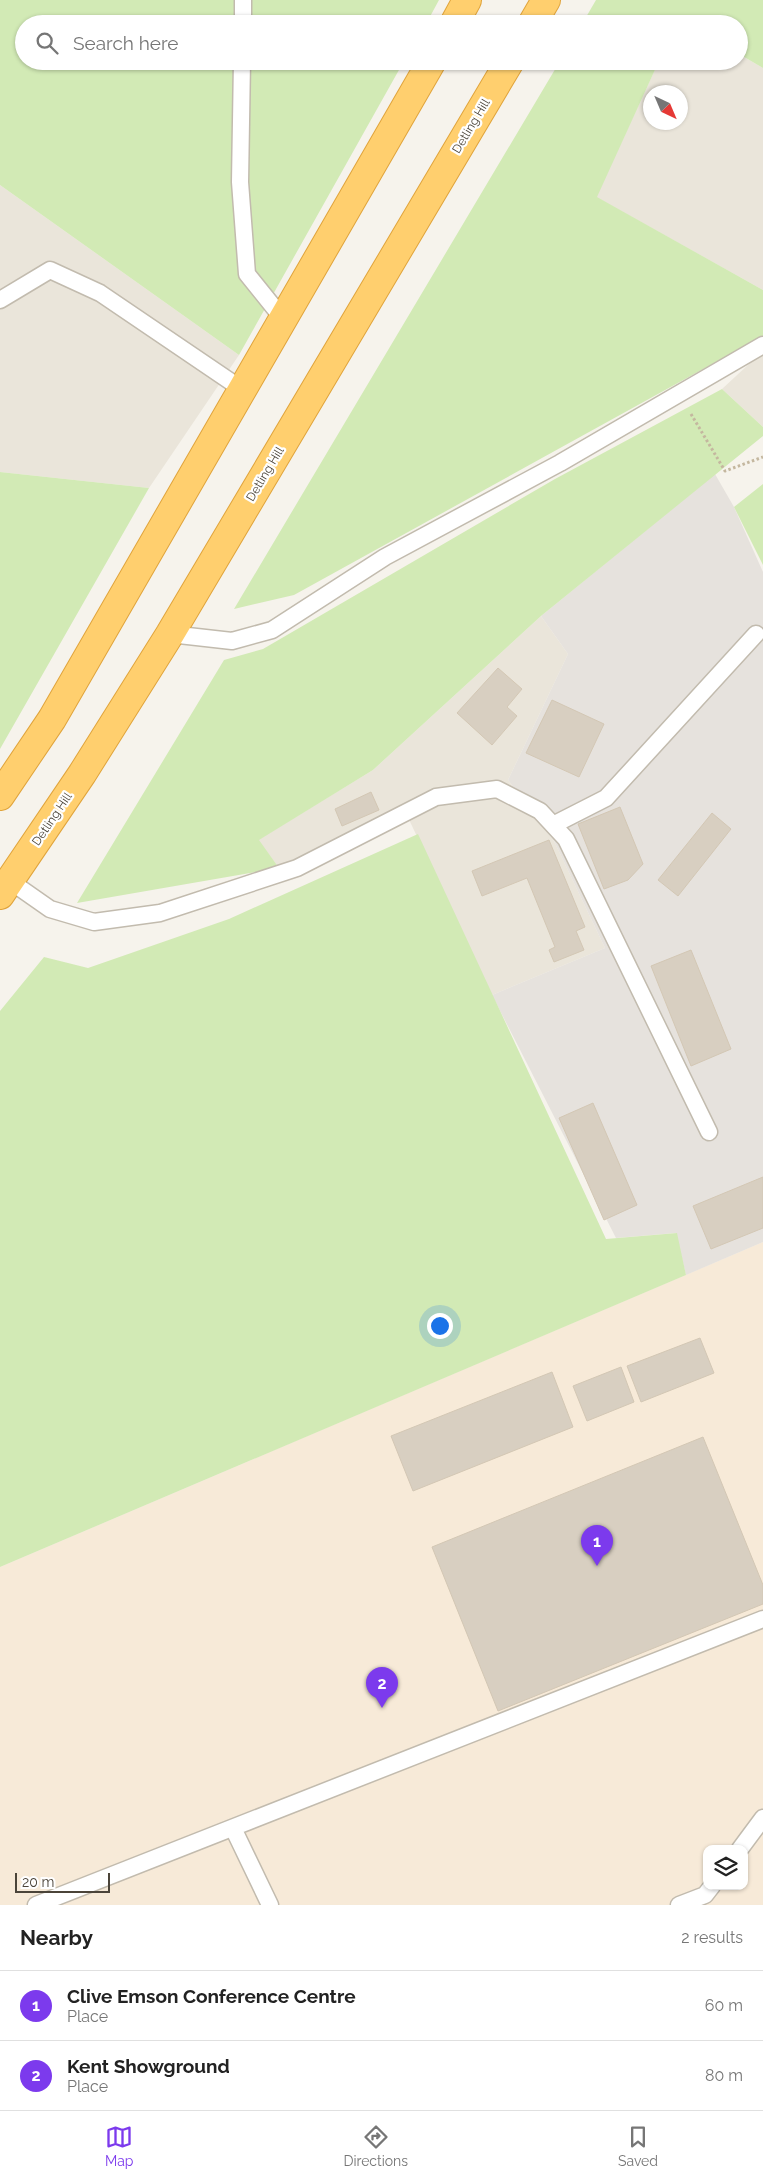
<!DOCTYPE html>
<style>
body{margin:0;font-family:Raleway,sans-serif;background:#f2f2f2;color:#222}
.controls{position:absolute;right:15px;bottom:15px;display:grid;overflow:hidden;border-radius:10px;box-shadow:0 1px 4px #0004}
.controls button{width:45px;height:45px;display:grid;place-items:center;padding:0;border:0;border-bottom:1px solid #e0e0e0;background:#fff;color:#222;font:25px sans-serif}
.compass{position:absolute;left:643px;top:85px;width:45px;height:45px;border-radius:50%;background:#fff;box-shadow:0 1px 4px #0004;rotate:136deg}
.scale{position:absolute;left:15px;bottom:12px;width:95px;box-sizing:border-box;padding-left:5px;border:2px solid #4b4439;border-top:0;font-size:14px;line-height:18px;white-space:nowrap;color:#4b4439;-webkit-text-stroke:4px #fff;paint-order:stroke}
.you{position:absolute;left:439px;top:1325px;width:18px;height:18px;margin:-12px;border:4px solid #fff;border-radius:50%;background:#1a73e8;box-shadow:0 0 0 8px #1a73e833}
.badge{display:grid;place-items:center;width:32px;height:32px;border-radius:50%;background:#7c3aed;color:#fff;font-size:16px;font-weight:700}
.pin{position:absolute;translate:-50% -41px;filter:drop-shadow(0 1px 2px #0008)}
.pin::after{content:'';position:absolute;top:26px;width:18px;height:15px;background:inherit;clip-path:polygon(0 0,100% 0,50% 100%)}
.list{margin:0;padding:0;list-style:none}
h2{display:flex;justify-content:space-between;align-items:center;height:65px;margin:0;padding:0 20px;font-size:21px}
h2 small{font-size:16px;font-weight:400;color:#767676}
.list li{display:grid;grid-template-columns:32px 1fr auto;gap:15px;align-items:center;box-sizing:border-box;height:70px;padding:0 20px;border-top:1px solid #e0e0e0}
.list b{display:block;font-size:19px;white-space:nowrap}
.list p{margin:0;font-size:16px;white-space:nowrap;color:#767676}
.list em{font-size:16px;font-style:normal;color:#767676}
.icon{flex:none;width:28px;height:28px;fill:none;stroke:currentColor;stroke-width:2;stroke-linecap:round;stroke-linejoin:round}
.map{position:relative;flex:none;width:763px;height:1905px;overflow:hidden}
.search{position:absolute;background:#fff;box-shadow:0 1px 4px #0004;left:15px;right:15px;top:15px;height:55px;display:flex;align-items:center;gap:12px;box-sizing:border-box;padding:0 18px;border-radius:28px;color:#767676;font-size:19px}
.sheet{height:205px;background:#fff}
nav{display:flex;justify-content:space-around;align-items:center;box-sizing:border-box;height:70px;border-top:1px solid #e0e0e0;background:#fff;font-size:14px;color:#767676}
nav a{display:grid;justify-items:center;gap:2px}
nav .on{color:#7c3aed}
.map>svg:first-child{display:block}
.residential{fill:#eae5da;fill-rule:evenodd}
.commercial{fill:#f7ead8;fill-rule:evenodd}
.industrial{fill:#e6e2dd}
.green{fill:#d2eab5}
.building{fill:#d8cfc1;stroke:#d3c7b4}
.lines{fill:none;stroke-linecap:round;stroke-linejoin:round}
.lane-casing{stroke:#c2bbae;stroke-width:19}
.highway-casing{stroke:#e0a43c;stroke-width:30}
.path{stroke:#c4b79f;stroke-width:3;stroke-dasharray:2.5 2.5;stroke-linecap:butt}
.lane{stroke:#fff;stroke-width:16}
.highway{stroke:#ffcf6e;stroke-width:28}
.labels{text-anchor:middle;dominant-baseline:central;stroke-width:4.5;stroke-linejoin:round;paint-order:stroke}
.street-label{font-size:12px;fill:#4b4439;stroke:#fff}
</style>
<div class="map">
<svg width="763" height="1905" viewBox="0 0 763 1905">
<rect width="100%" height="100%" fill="#f6f3ec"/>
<!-- residential -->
<path class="residential" d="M 739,54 L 763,68 L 763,290 L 596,197 L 659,61 L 739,61 ZM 650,92 L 680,92 L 680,122 L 650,122 Z
M 0,185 L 239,355 L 149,488 L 0,472 Z
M 763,351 L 763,427 L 722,389 Z
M 541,616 L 568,654 L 508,780 L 554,841 L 605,948 L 492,995 L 404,809 L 279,868 L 258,840 L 373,770 Z"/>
<!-- commercial -->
<path class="commercial" d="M 763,1242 L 763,1905 L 0,1905 L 0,1567 ZM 707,1849 L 744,1849 L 744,1886 L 707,1886 Z"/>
<!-- industrial -->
<path class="industrial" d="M 715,474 L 734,507 L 763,572 L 763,1242 L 686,1275 L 676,1233 L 616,1238 L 492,995 L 605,948 L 554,841 L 508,780 L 568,654 L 541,616 Z"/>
<!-- green -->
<path class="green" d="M 0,0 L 439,0 L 426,24 L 24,24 L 24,61 L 404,61 L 239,355 L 0,185 Z
M 596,0 L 763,0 L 763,68 L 739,54 L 739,24 L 688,24 L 679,18 L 676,24 L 582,24 Z
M 560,61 L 659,61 L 597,197 L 763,290 L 763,336 L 294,595 L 234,609 Z
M 722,389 L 763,427 L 763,436 L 541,616 L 373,770 L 259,840 L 279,868 L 77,903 L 224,660 L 263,649 L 555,479 Z
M 0,472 L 149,488 L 0,749 Z
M 763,484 L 763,565 L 734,507 Z
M 418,834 L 606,1239 L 677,1233 L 686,1275 L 0,1567 L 0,1011 L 44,957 L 88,968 L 229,919 Z"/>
<!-- building -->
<path class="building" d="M 498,668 L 522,689 L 507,707 L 517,716 L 492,745 L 457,713 Z
M 552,700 L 604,724 L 579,777 L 526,753 Z
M 371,792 L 379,810 L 342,826 L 335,809 Z
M 620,807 L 643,864 L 628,880 L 604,889 L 578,824 Z
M 712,813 L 731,829 L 678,896 L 658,880 Z
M 549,840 L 585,927 L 576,931 L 584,950 L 554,962 L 549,950 L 555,947 L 527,878 L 482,896 L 472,871 Z
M 691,950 L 731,1049 L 691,1066 L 651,966 Z
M 593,1103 L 637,1205 L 604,1220 L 559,1118 Z
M 763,1177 L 763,1228 L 711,1249 L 693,1206 Z
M 700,1338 L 714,1373 L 641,1402 L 627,1366 Z
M 621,1367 L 634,1402 L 587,1421 L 573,1386 Z
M 552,1372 L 573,1427 L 413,1491 L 391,1436 Z
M 703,1437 L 763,1585 L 763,1604 L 498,1711 L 432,1547 Z"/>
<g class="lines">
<defs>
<path id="lane" d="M 243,24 L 243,0
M 242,61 L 240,182 L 247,274 L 284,320
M 0,300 L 50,270 L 100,293 L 243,390
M 170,634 L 232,641 L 272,630 L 385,557 L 560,463 L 763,345
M 553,825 L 606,798 L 756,634
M 10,881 L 50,909 L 94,922 L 160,913 L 297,868 L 436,797 L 497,789 L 540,811 L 566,839 L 709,1132
M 233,1828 L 270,1905
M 740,1849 L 763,1818
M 36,1905 L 763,1619
M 679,1905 L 705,1895 L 712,1886"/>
<path id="highway" d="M 454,24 L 467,0
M 532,24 L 546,0
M 0,796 L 52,719 L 432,61
M 0,895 L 82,774 L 170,634 L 510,61"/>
</defs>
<!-- lane casing -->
<use href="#lane" class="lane-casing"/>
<!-- highway casing -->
<use href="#highway" class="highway-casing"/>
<!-- path -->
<path class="path" d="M 691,414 L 725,471 L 763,457"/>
<!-- lane -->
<use href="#lane" class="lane"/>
<!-- highway -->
<use href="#highway" class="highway"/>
</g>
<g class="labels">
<!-- street labels -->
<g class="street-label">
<text transform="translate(471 126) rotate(-59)">Detling Hill</text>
<text transform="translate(265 474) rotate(-59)">Detling Hill</text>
<text transform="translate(52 819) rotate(-56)">Detling Hill</text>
</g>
</g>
</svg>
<div class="controls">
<button><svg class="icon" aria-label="layers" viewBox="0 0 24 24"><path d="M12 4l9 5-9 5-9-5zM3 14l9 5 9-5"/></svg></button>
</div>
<svg class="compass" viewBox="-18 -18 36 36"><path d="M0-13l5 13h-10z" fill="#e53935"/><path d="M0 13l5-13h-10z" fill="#767676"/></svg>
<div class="scale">20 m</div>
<div class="you"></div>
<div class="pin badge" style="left:597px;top:1566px">1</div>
<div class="pin badge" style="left:382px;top:1708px">2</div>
<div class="search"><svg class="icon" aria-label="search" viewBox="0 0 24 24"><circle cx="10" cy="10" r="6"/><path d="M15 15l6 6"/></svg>Search here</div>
</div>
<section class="sheet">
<h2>Nearby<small>2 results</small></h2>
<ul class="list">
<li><span class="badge">1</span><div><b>Clive Emson Conference Centre</b><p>Place</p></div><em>60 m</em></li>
<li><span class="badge">2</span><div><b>Kent Showground</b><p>Place</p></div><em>80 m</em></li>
</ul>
</section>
<nav>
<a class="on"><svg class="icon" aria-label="map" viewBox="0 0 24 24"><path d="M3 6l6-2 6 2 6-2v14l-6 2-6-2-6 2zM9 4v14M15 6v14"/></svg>Map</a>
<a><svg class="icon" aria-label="directions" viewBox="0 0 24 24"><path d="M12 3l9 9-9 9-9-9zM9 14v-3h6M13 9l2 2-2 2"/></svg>Directions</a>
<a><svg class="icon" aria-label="saved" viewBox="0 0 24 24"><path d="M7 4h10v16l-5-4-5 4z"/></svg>Saved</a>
</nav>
